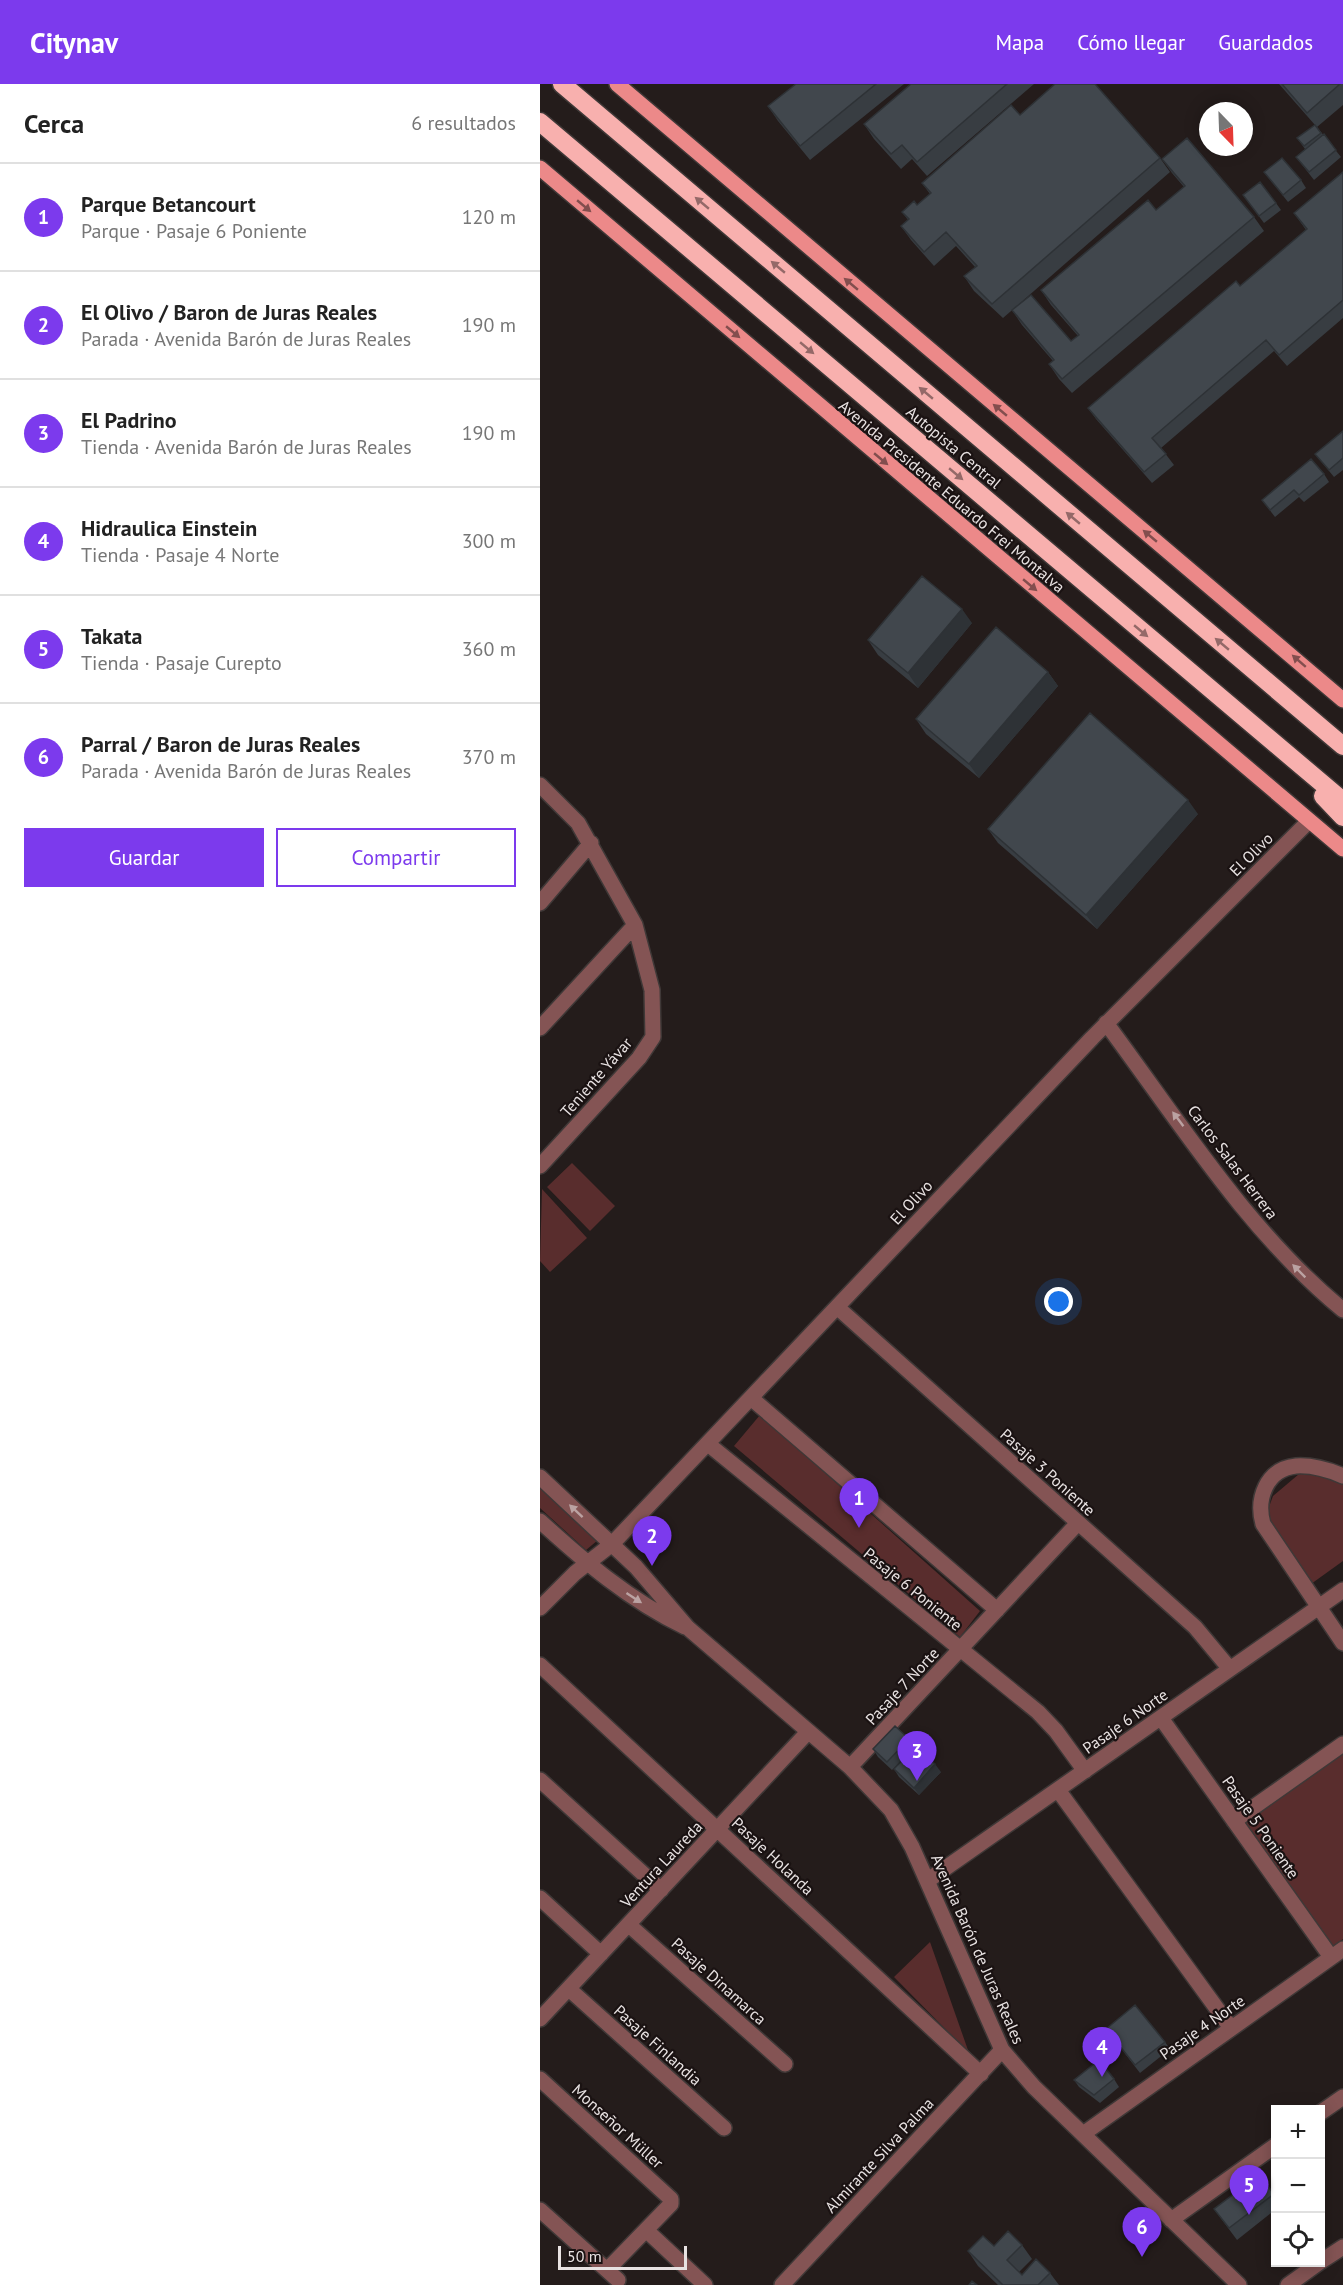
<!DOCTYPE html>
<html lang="es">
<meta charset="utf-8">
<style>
body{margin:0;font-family:"PT Sans",sans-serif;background:#f6f6f6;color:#222}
.controls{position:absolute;right:18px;bottom:18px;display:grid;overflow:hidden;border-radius:0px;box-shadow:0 3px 15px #0003}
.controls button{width:54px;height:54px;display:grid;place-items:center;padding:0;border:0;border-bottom:2px solid #e0e0e0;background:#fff;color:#222;font:30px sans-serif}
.compass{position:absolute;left:659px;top:18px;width:54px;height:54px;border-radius:50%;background:#fff;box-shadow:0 3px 15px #0003;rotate:157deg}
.scale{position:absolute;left:18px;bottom:15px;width:129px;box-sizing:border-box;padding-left:6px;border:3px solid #e8e2e2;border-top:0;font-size:16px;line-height:21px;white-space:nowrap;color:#e8e2e2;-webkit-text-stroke:4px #1a1212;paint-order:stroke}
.you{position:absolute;left:519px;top:1218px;width:21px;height:21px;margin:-15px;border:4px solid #fff;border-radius:50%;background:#1a73e8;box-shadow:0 0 0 9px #1a73e833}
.badge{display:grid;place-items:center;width:39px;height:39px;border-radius:50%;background:#7c3aed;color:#fff;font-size:20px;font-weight:700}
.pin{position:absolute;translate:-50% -50px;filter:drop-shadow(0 2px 3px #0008)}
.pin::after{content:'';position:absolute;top:32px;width:21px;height:18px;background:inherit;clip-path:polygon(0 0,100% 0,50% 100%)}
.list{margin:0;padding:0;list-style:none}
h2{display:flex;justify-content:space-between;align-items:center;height:78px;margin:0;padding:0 24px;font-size:26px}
h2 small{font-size:20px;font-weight:400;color:#767676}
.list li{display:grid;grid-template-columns:39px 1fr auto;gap:18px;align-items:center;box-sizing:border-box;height:108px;padding:0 24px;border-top:2px solid #e0e0e0}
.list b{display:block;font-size:22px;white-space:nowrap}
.list p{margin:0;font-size:20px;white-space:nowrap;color:#767676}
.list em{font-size:20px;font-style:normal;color:#767676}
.actions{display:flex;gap:12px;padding:18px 24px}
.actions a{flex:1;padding:14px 0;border:2px solid #7c3aed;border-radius:0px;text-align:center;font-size:21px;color:#7c3aed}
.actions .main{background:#7c3aed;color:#fff}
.icon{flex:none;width:33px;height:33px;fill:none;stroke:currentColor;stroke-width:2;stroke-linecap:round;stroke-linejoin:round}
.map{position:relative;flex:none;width:803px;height:2201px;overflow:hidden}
header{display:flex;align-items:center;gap:36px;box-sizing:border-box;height:84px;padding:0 30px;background:#7c3aed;color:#fff}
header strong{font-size:28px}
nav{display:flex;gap:33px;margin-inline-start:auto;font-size:21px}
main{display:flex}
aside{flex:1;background:#fff}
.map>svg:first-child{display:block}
.green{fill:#592d2d}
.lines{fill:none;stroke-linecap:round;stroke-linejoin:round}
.minor-casing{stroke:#3f3837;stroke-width:18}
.major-casing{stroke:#3f3837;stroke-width:18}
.highway-casing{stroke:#3f3837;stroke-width:21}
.minor{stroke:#845454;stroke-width:15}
.major{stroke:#ec8989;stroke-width:15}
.highway{stroke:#f8b0ae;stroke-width:18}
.wall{fill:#383d42}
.shaded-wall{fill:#2e3236}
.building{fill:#41474d;stroke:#2e3236;stroke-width:1.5}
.oneway{fill:#946968}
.oneway2{fill:#834e4e}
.oneway3{fill:#bba2a2}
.labels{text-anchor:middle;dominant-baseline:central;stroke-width:4.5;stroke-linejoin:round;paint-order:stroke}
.street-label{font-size:16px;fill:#e8e2e2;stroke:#1a1212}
</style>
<header>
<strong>Citynav</strong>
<nav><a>Mapa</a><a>Cómo llegar</a><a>Guardados</a></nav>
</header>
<main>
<aside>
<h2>Cerca<small>6 resultados</small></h2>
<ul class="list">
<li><span class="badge">1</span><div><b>Parque Betancourt</b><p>Parque · Pasaje 6 Poniente</p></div><em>120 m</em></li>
<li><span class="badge">2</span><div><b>El Olivo / Baron de Juras Reales</b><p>Parada · Avenida Barón de Juras Reales</p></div><em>190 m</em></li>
<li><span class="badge">3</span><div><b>El Padrino</b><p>Tienda · Avenida Barón de Juras Reales</p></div><em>190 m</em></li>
<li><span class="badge">4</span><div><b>Hidraulica Einstein</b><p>Tienda · Pasaje 4 Norte</p></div><em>300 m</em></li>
<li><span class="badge">5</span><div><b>Takata</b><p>Tienda · Pasaje Curepto</p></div><em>360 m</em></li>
<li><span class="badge">6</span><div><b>Parral / Baron de Juras Reales</b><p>Parada · Avenida Barón de Juras Reales</p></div><em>370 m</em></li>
</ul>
<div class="actions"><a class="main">Guardar</a><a>Compartir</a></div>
</aside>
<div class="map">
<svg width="803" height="2201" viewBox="0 0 803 2201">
<rect width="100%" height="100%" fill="#241c1b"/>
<!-- green -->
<path class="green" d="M 32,1079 L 75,1122 L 50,1147 L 7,1103 Z
M 2,1105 L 47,1154 L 10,1188 L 0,1177 Z
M 220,1331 L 440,1527 L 420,1553 L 194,1362 Z
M 759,1390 L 789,1390 L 803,1396 L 803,1477 L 771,1500 L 726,1431 L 733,1412 Z
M 0,1402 L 58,1456 L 46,1466 L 0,1424 Z
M 803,1669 L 803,1855 L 792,1863 L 704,1739 Z
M 390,1858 L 429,1969 L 354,1893 Z"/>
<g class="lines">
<defs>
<path id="minor" d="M 0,701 L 38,739 L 95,841 L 112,906 L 113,953 L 99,974 L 0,1082
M 0,819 L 51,759
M 566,939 C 639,1037 708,1148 803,1226
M 0,944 L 95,841
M 297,1223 L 655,1543 L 690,1585
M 211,1314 L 457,1526
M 168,1360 L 498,1628 L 516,1647 L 545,1687
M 803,1392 C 789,1386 771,1381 756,1382 C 726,1385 716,1415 723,1440 L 803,1559
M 0,1393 L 96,1483 L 148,1544 L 310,1683 L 351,1726 L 372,1763 L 462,1966 L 494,2003 L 699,2201
M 0,1437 C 45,1478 89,1516 145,1543
M 0,1524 L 35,1489 L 72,1460 L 552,954 L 769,737
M 0,1581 L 441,1990
M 621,1634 L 791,1873
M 310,1683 L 538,1439
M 0,1696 L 121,1806
M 518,1706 L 691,1944
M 694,1737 L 803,1660
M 387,1797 L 803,1506
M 0,1814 L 61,1870
M 89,1841 L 245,1980
M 29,1905 L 184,2044
M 0,1935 L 268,1648
M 0,1995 L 131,2115 L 131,2120 L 67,2186
M 780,2029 L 803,2013
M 543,2050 L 803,1865
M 0,2126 L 78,2196
M 631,2136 L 736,2061
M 106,2146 L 165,2201
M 780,2178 L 803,2163
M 242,2201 L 462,1966
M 748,2201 L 780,2178"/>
<path id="major" d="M 77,0 L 803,616
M 0,84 L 803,765"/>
<path id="highway" d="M 22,0 L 803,662
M 0,38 L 803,717
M 783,712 L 803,733"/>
</defs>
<!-- minor casing -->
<use href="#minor" class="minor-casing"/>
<!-- major casing -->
<use href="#major" class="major-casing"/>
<!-- highway casing -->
<use href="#highway" class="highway-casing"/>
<!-- minor -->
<use href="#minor" class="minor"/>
<!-- major -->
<use href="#major" class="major"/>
<!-- highway -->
<use href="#highway" class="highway"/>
</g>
<!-- wall -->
<path class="wall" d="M 256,0 L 364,0 L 270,76 L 238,37 L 228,22 Z
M 371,0 L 494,0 L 387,92 L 372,75 L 361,85 L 334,55 L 324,40 Z
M 739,0 L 803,0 L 803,21 L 777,43 L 801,73 L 774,96 L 756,73 L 765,65 L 757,54 L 775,41 Z
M 480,31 L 620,74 L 630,88 L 463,234 L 434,207 L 424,192 L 435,183 L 416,162 L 394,182 L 371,156 L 361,142 L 368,136 L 362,128 L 377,121 L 390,110 L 382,99 Z
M 622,75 L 714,133 L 724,147 L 532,309 L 519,295 L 509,280 L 513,277 L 482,241 L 472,226 L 531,257 L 538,252 L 511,221 L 501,206 L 616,126 L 644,103 L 632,89 Z
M 724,88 L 761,96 L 766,104 L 748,118 Z
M 803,88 L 803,234 L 747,282 L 734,267 L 621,364 L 634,381 L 612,399 L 556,335 L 548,324 L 700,202 L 766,146 L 754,129 Z
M 703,111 L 736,119 L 741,126 L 724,139 Z
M 803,347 L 803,386 L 794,393 L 775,370 Z
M 784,390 L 789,398 L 764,418 L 759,413 L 735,433 L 722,416 Z
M 432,539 L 378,604 L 338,571 L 328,556 Z
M 508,588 L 518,602 L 439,694 L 386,650 L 376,635 Z
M 658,730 L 557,845 L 458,759 L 448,745 Z
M 369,1655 L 374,1663 L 352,1686 L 338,1673 L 333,1665 Z
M 354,1685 L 401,1688 L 379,1711 L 359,1693 Z
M 566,1945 L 625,1958 L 630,1965 L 600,1989 Z
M 574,1995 L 579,2003 L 560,2019 L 539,2003 L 534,1996 Z
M 719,2091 L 735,2113 L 735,2126 L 697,2156 L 674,2125 Z
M 482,2161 L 492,2175 L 479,2188 L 482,2191 L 510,2189 L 519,2201 L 458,2201 L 438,2182 L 428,2167 L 454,2162 Z"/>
<!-- shaded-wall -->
<path class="shaded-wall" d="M 422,525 L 432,539 L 378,604 L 368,589 Z
M 508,588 L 518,602 L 439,694 L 429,680 Z
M 648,716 L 658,730 L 557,845 L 546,831 Z
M 395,1680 L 401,1688 L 379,1711 L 374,1704 Z"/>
<!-- building -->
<path class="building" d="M 256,0 L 336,0 L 260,62 L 228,22 Z
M 371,0 L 467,0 L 377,78 L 362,61 L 351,70 L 324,40 Z
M 515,0 L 555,0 L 620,74 L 452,220 L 424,192 L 437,182 L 406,148 L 384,168 L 361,142 L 369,135 L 362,128 L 374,117 L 377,121 L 391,109 L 382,99 L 471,21 L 480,31 Z
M 742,0 L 800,0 L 767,29 Z
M 775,41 L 781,49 L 764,62 L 757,54 Z
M 784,50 L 796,66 L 769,88 L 756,73 Z
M 647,54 L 714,133 L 522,295 L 509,280 L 514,276 L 472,226 L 491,211 L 531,257 L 539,251 L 501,206 L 608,116 L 616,126 L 645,102 L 622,75 Z
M 742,74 L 761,96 L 743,111 L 724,88 Z
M 803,88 L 803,216 L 739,271 L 726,256 L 612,354 L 626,370 L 604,388 L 548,324 L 696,197 L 700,202 L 767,145 L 754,129 Z
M 720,98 L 736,119 L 719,132 L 703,111 Z
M 803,347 L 803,374 L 789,386 L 775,370 Z
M 771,375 L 784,390 L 759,411 L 754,406 L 730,426 L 722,416 Z
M 382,492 L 422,525 L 368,589 L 328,556 Z
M 456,543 L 508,588 L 429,680 L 376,635 Z
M 550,629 L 648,716 L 546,831 L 448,745 Z
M 355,1642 L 369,1655 L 347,1678 L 333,1665 Z
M 375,1662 L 395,1680 L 374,1704 L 354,1685 Z
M 595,1921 L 625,1958 L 595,1981 L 566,1945 Z
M 559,1976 L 574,1995 L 554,2011 L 534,1996 Z
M 719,2091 L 734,2110 L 689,2144 L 674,2125 Z
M 468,2147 L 482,2161 L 467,2176 L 482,2191 L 496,2175 L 510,2189 L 498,2201 L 463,2201 L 428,2167 L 443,2152 L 454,2162 Z
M 432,2197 L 437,2201 L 429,2201 Z"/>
<!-- one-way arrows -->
<defs><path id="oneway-solid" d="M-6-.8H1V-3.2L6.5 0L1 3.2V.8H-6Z" transform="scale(1.5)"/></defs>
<g class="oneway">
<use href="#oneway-solid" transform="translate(162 119) rotate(-140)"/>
<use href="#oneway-solid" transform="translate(238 183) rotate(-140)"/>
<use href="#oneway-solid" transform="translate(267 264) rotate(40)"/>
<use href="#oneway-solid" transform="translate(386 309) rotate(-140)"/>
<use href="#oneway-solid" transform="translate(416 390) rotate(40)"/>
<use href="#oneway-solid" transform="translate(533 434) rotate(-140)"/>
<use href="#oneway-solid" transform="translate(601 547) rotate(40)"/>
<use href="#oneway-solid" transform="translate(682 560) rotate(-140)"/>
</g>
<g class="oneway2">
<use href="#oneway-solid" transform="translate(44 122) rotate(40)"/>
<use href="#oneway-solid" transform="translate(311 200) rotate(-140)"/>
<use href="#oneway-solid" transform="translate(193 248) rotate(40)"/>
<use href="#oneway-solid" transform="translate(460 326) rotate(-140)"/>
<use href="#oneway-solid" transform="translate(341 375) rotate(40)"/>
<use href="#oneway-solid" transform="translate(610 452) rotate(-140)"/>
<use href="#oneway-solid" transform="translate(490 501) rotate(40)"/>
<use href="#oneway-solid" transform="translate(759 577) rotate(-139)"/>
</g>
<g class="oneway3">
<use href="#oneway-solid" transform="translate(638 1035) rotate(-127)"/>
<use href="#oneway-solid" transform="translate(759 1187) rotate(-135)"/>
<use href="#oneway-solid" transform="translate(36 1427) rotate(-137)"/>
<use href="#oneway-solid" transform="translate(94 1514) rotate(33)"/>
</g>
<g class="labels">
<!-- street labels -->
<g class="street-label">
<text transform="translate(414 363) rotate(40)">Autopista Central</text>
<text transform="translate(412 412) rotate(40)">Avenida Presidente Eduardo Frei Montalva</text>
<text transform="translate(711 770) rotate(-45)">El Olivo</text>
<text transform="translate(56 993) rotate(-49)">Teniente Yávar</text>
<text transform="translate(693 1078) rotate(53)">Carlos Salas Herrera</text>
<text transform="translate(371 1118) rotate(-47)">El Olivo</text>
<text transform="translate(508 1388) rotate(42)">Pasaje 3 Poniente</text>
<text transform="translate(373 1505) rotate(39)">Pasaje 6 Poniente</text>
<text transform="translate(362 1602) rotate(-47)">Pasaje 7 Norte</text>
<text transform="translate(585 1637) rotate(-35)">Pasaje 6 Norte</text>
<text transform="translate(721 1743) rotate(55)">Pasaje 5 Poniente</text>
<text transform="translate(233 1772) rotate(43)">Pasaje Holanda</text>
<text transform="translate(121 1780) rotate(-47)">Ventura Laureda</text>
<text transform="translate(438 1865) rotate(66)">Avenida Barón de Juras Reales</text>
<text transform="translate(179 1897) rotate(42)">Pasaje Dinamarca</text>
<text transform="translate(662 1943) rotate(-35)">Pasaje 4 Norte</text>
<text transform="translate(118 1961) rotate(42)">Pasaje Finlandia</text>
<text transform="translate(78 2042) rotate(42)">Monseñor Müller</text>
<text transform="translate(339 2071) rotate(-47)">Almirante Silva Palma</text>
</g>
</g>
</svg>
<div class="controls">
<button>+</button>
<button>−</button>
<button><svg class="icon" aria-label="locate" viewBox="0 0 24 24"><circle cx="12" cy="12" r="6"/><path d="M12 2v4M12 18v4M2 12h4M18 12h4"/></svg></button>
</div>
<svg class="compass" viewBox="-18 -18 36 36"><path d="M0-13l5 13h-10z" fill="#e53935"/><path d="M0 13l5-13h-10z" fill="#767676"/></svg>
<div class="scale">50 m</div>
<div class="you"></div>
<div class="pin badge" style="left:319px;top:1444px">1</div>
<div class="pin badge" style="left:112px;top:1482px">2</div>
<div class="pin badge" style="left:377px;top:1697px">3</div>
<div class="pin badge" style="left:562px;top:1993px">4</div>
<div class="pin badge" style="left:709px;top:2131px">5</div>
<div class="pin badge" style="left:602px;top:2173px">6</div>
</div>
</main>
